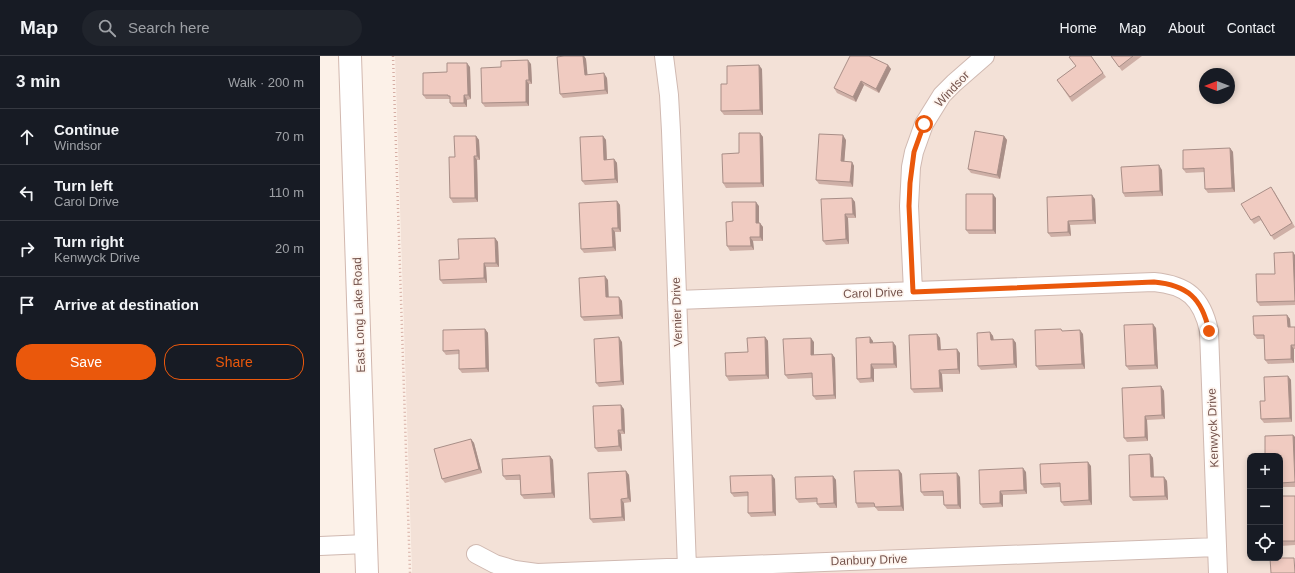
<!DOCTYPE html>
<meta charset="utf-8">
<style>
body{margin:0;font-family:Helvetica,sans-serif;background:#20242c;color:#f1f3f6}
.controls{position:absolute;right:12px;bottom:12px;display:grid;overflow:hidden;border-radius:8px;box-shadow:0 2px 6px #0003}
.controls button{width:36px;height:36px;display:grid;place-items:center;padding:0;border:0;border-bottom:1px solid #363941;background:#171b24;color:#f1f3f6;font:20px sans-serif}
.compass{position:absolute;left:879px;top:12px;width:36px;height:36px;border-radius:50%;background:#171b24;box-shadow:0 2px 6px #0003;rotate:270deg}
.stop{position:absolute;width:12px;height:12px;margin:-9px;border:3px solid #ea580c;border-radius:50%;background:#fff}
.stop.end{background:#ea580c;border-color:#fff;box-shadow:0 1px 4px #0008}
.list{margin:0;padding:0;list-style:none}
h2{display:flex;justify-content:space-between;align-items:center;height:52px;margin:0;padding:0 16px;font-size:17px}
h2 small{font-size:13px;font-weight:400;color:#9ea1a6}
.list li{display:grid;grid-template-columns:26px 1fr auto;gap:12px;align-items:center;box-sizing:border-box;height:56px;padding:0 16px;border-top:1px solid #363941}
.list b{display:block;font-size:15px;white-space:nowrap}
.list p{margin:0;font-size:13px;white-space:nowrap;color:#9ea1a6}
.list em{font-size:13px;font-style:normal;color:#9ea1a6}
.actions{display:flex;gap:8px;padding:12px 16px}
.actions a{flex:1;padding:9px 0;border:1px solid #ea580c;border-radius:16px;text-align:center;font-size:14px;color:#ea580c}
.actions .main{background:#ea580c;color:#fff}
.icon{flex:none;width:22px;height:22px;fill:none;stroke:currentColor;stroke-width:2;stroke-linecap:round;stroke-linejoin:round}
.map{position:relative;flex:none;width:975px;height:517px;overflow:hidden}
header{display:flex;align-items:center;gap:24px;box-sizing:border-box;height:56px;padding:0 20px;background:#171b24;border-bottom:1px solid #363941}
header strong{font-size:19px}
nav{display:flex;gap:22px;margin-inline-start:auto;font-size:14px}
.search{width:280px;height:36px;background:#20242c;display:flex;align-items:center;gap:10px;box-sizing:border-box;padding:0 14px;border-radius:22px;color:#9ea1a6;font-size:15px}
main{display:flex}
aside{flex:1;background:#171b24}
.map>svg:first-child{display:block}
.residential{fill:#f3e1d7;fill-rule:evenodd}
.lines{fill:none;stroke-linecap:round;stroke-linejoin:round}
.minor-casing{stroke:#d0b9b1;stroke-width:20}
.secondary-casing{stroke:#d2b8af;stroke-width:24}
.path{stroke:#d6aea4;stroke-width:2.5;stroke-dasharray:1 3;stroke-linecap:butt}
.minor{stroke:#fff;stroke-width:18}
.secondary{stroke:#fff;stroke-width:22}
.wall{fill:#ceafa6}
.shaded-wall{fill:#a88e87}
.building{fill:#f0cbc1;stroke:#a88e87}
.route{stroke:#ea580c;stroke-width:5}
.labels{text-anchor:middle;dominant-baseline:central;stroke-width:3.5;stroke-linejoin:round;paint-order:stroke}
.street-label{font-size:12px;fill:#75544d;stroke:#fef5ef}
</style>
<header>
<strong>Map</strong>
<div class="search"><svg class="icon" aria-label="search" viewBox="0 0 24 24"><circle cx="10" cy="10" r="6"/><path d="M15 15l6 6"/></svg>Search here</div>
<nav><a>Home</a><a>Map</a><a>About</a><a>Contact</a></nav>
</header>
<main>
<aside>
<h2>3 min<small>Walk · 200 m</small></h2>
<ul class="list">
<li><svg class="icon" aria-label="ahead" viewBox="0 0 24 24"><path d="M12 20V5M6 11l6-6 6 6"/></svg><div><b>Continue</b><p>Windsor</p></div><em>70 m</em></li>
<li><svg class="icon" aria-label="left" viewBox="0 0 24 24"><path d="M17 20v-9H6M10 6l-5 5 5 5"/></svg><div><b>Turn left</b><p>Carol Drive</p></div><em>110 m</em></li>
<li><svg class="icon" aria-label="right" viewBox="0 0 24 24"><path d="M7 20v-9h11M14 6l5 5-5 5"/></svg><div><b>Turn right</b><p>Kenwyck Drive</p></div><em>20 m</em></li>
<li><svg class="icon" aria-label="arrive" viewBox="0 0 24 24"><path d="M6 21V4h12l-3 4 3 4H6"/></svg><div><b>Arrive at destination</b></div></li>
</ul>
<div class="actions"><a class="main">Save</a><a>Share</a></div>
</aside>
<div class="map">
<svg width="975" height="517" viewBox="0 0 975 517">
<rect width="100%" height="100%" fill="#fcf1e8"/>
<!-- residential -->
<path class="residential" d="M 75,0 L 975,0 L 975,517 L 92,517 ZM 885,18 L 909,18 L 909,42 L 885,42 ZM 930,400 L 960,400 L 960,502 L 930,502 Z"/>
<g class="lines">
<defs>
<path id="minor" d="M 344,0 L 349,39 L 351,75 L 367,512
M 593,235 L 589,150 L 591,111 L 594,96 L 604,68 L 622,39 L 634,27 L 665,0
M 357,244 L 834,226 C 867,229 882,242 889,275 L 898,517
M 0,490 L 46,488
M 156,498 L 175,508 L 195,514 L 217,517 L 897,491"/>
<path id="secondary" d="M 30,0 L 47,517"/>
</defs>
<!-- minor casing -->
<use href="#minor" class="minor-casing"/>
<!-- secondary casing -->
<use href="#secondary" class="secondary-casing"/>
<!-- path -->
<path class="path" d="M 73,0 L 90,517"/>
<!-- minor -->
<use href="#minor" class="minor"/>
<!-- secondary -->
<use href="#secondary" class="secondary"/>
</g>
<!-- wall -->
<path class="wall" d="M 263,0 L 264,0 L 266,3 L 267,19 L 287,22 L 288,38 L 243,42 L 240,38 Z
M 771,0 L 786,21 L 752,46 L 737,24 Z
M 791,0 L 822,0 L 802,15 Z
M 211,8 L 212,28 L 209,28 L 209,50 L 165,51 L 162,47 L 181,11 Z
M 568,9 L 571,13 L 559,37 L 544,29 L 536,46 L 517,37 L 514,32 Z
M 150,11 L 151,43 L 147,44 L 147,51 L 133,51 L 130,47 L 130,43 L 106,43 L 103,39 L 127,16 Z
M 442,13 L 443,59 L 404,59 L 401,55 L 407,28 Z
M 440,77 L 443,81 L 444,131 L 406,132 L 403,127 L 419,97 Z
M 156,80 L 159,84 L 160,104 L 157,104 L 158,146 L 133,147 L 130,142 L 135,101 Z
M 283,80 L 286,84 L 287,104 L 294,103 L 297,107 L 298,127 L 265,129 L 262,125 Z
M 684,80 L 687,84 L 680,123 L 651,117 L 648,113 Z
M 526,84 L 524,106 L 532,106 L 534,110 L 533,131 L 499,128 L 496,124 Z
M 910,92 L 913,96 L 915,136 L 888,137 L 885,133 L 885,116 L 866,117 L 863,113 Z
M 842,114 L 843,140 L 805,141 L 803,137 Z
M 954,135 L 975,171 L 954,184 L 941,164 L 934,168 L 931,164 Z
M 532,142 L 535,146 L 536,162 L 528,162 L 529,188 L 506,189 L 503,185 Z
M 676,142 L 676,178 L 649,178 L 646,174 Z
M 775,143 L 776,168 L 750,169 L 751,180 L 731,181 L 728,177 Z
M 297,145 L 300,149 L 301,176 L 295,176 L 296,195 L 264,197 L 261,193 Z
M 439,150 L 439,167 L 443,171 L 443,185 L 433,185 L 434,194 L 410,195 L 407,190 L 413,165 Z
M 175,182 L 178,186 L 179,211 L 166,211 L 167,227 L 123,228 L 120,224 L 139,203 Z
M 975,199 L 975,249 L 940,250 L 937,246 L 955,218 Z
M 288,224 L 288,241 L 302,245 L 303,263 L 264,265 L 261,261 Z
M 967,259 L 970,263 L 970,271 L 975,271 L 975,293 L 974,293 L 974,307 L 948,308 L 945,304 L 944,283 L 937,283 L 934,279 Z
M 836,272 L 838,313 L 809,314 L 806,310 Z
M 165,273 L 168,277 L 169,316 L 142,317 L 139,313 L 139,298 L 126,299 L 123,295 Z
M 743,275 L 763,278 L 765,313 L 719,314 L 716,310 Z
M 670,276 L 673,280 L 674,284 L 693,283 L 696,287 L 697,312 L 661,314 L 658,310 Z
M 617,278 L 620,282 L 621,294 L 640,297 L 640,318 L 622,318 L 623,336 L 594,337 L 591,333 Z
M 445,281 L 448,285 L 449,323 L 409,325 L 406,320 L 428,296 Z
M 553,285 L 553,287 L 576,290 L 577,312 L 554,313 L 554,326 L 540,327 L 537,323 Z
M 302,286 L 304,329 L 279,331 L 276,327 Z
M 494,286 L 494,299 L 512,298 L 515,302 L 516,343 L 496,344 L 493,340 L 492,322 L 468,323 L 465,319 Z
M 968,320 L 971,324 L 972,366 L 944,367 L 941,363 L 945,345 Z
M 841,330 L 844,335 L 845,363 L 827,364 L 828,385 L 807,386 L 804,382 Z
M 304,353 L 305,378 L 301,378 L 302,395 L 278,396 L 275,392 Z
M 973,379 L 975,381 L 975,431 L 960,431 L 960,400 Z
M 151,383 L 154,387 L 162,417 L 125,427 L 122,423 Z
M 830,398 L 833,402 L 834,421 L 847,425 L 848,444 L 813,445 L 810,441 Z
M 230,400 L 233,404 L 235,442 L 204,443 L 201,439 L 200,424 L 186,424 L 183,420 Z
M 771,410 L 772,449 L 744,450 L 741,446 L 740,431 L 724,432 L 721,428 Z
M 579,414 L 582,418 L 584,455 L 558,455 L 555,451 L 538,452 L 536,447 Z
M 306,415 L 309,419 L 311,446 L 304,447 L 305,465 L 273,467 L 270,463 Z
M 706,416 L 707,438 L 683,439 L 683,451 L 663,452 L 660,448 Z
M 513,420 L 516,424 L 517,452 L 500,452 L 497,448 L 497,446 L 479,447 L 476,443 Z
M 640,421 L 641,453 L 627,453 L 624,449 L 623,440 L 604,440 L 601,436 Z
M 455,423 L 456,460 L 431,461 L 428,457 L 428,440 L 414,441 L 411,437 Z
M 960,440 L 975,440 L 975,489 L 960,490 Z"/>
<!-- shaded-wall -->
<path class="shaded-wall" d="M 263,0 L 264,0 L 266,3 L 268,23 L 265,19 Z
M 208,4 L 211,8 L 212,28 L 209,24 Z
M 147,7 L 150,11 L 151,43 L 148,39 Z
M 439,9 L 442,13 L 443,59 L 440,54 Z
M 568,9 L 571,13 L 559,37 L 556,33 Z
M 284,17 L 287,22 L 288,38 L 285,34 Z
M 206,24 L 209,28 L 209,50 L 206,46 Z
M 541,25 L 544,29 L 536,46 L 533,41 Z
M 144,39 L 147,44 L 147,51 L 144,47 Z
M 440,77 L 443,81 L 444,131 L 441,127 Z
M 523,79 L 526,84 L 524,110 L 521,105 Z
M 156,80 L 159,84 L 160,104 L 157,100 Z
M 283,80 L 286,84 L 287,108 L 284,104 Z
M 684,80 L 687,84 L 680,123 L 677,119 Z
M 910,92 L 913,96 L 915,136 L 912,132 Z
M 154,100 L 157,104 L 158,146 L 155,142 Z
M 294,103 L 297,107 L 298,127 L 295,123 Z
M 532,106 L 534,110 L 533,131 L 530,126 Z
M 839,109 L 842,114 L 843,140 L 840,135 Z
M 673,138 L 676,142 L 676,178 L 673,174 Z
M 772,139 L 775,143 L 776,168 L 773,164 Z
M 532,142 L 535,146 L 536,162 L 533,158 Z
M 297,145 L 300,149 L 301,176 L 298,172 Z
M 436,146 L 439,150 L 439,172 L 436,167 Z
M 525,158 L 528,162 L 529,188 L 526,183 Z
M 748,165 L 750,169 L 751,180 L 748,176 Z
M 440,167 L 443,171 L 443,185 L 440,181 Z
M 292,172 L 295,176 L 296,195 L 293,191 Z
M 430,181 L 433,185 L 434,194 L 431,190 Z
M 175,182 L 178,186 L 179,211 L 176,207 Z
M 973,196 L 975,199 L 975,245 Z
M 164,207 L 166,211 L 167,227 L 164,222 Z
M 285,220 L 288,224 L 289,246 L 286,241 Z
M 299,241 L 302,245 L 303,263 L 300,259 Z
M 967,259 L 970,263 L 971,275 L 968,271 Z
M 833,268 L 836,272 L 838,313 L 835,309 Z
M 165,273 L 168,277 L 169,316 L 166,312 Z
M 760,274 L 763,278 L 765,313 L 762,308 Z
M 670,276 L 673,280 L 674,288 L 671,284 Z
M 617,278 L 620,282 L 621,298 L 618,294 Z
M 299,281 L 302,286 L 304,329 L 301,325 Z
M 445,281 L 448,285 L 449,323 L 446,319 Z
M 550,281 L 553,285 L 553,291 L 550,287 Z
M 491,282 L 494,286 L 494,303 L 491,299 Z
M 693,283 L 696,287 L 697,312 L 694,308 Z
M 573,286 L 576,290 L 577,312 L 574,308 Z
M 971,289 L 974,293 L 974,307 L 971,303 Z
M 637,293 L 640,297 L 640,318 L 638,313 Z
M 512,298 L 515,302 L 516,343 L 514,339 Z
M 551,308 L 554,313 L 554,326 L 551,322 Z
M 619,314 L 622,318 L 623,336 L 620,332 Z
M 968,320 L 971,324 L 972,366 L 970,362 Z
M 841,330 L 844,335 L 845,363 L 842,359 Z
M 301,349 L 304,353 L 305,378 L 302,374 Z
M 825,360 L 827,364 L 828,385 L 825,381 Z
M 298,374 L 301,378 L 302,395 L 299,390 Z
M 973,379 L 975,381 L 975,427 Z
M 151,383 L 154,387 L 162,417 L 159,413 Z
M 830,398 L 833,402 L 834,426 L 831,421 Z
M 230,400 L 233,404 L 235,442 L 232,437 Z
M 768,406 L 771,410 L 772,449 L 769,444 Z
M 703,412 L 706,416 L 707,438 L 704,434 Z
M 579,414 L 582,418 L 584,455 L 581,450 Z
M 306,415 L 309,419 L 311,446 L 308,442 Z
M 637,417 L 640,421 L 641,453 L 638,449 Z
M 452,419 L 455,423 L 456,460 L 453,456 Z
M 513,420 L 516,424 L 517,452 L 514,447 Z
M 844,421 L 847,425 L 848,444 L 845,440 Z
M 680,435 L 683,439 L 683,451 L 680,447 Z
M 301,443 L 304,447 L 305,465 L 302,461 Z"/>
<!-- building -->
<path class="building" d="M 244,0 L 263,0 L 265,19 L 284,17 L 285,34 L 240,38 L 237,1 Z
M 530,0 L 549,0 L 568,9 L 556,33 L 541,25 L 533,41 L 514,32 Z
M 751,0 L 771,0 L 783,17 L 750,41 L 737,24 L 756,10 L 749,1 Z
M 791,0 L 813,0 L 799,11 Z
M 208,4 L 209,24 L 206,24 L 206,46 L 162,47 L 161,12 L 181,11 L 181,5 Z
M 127,7 L 147,7 L 148,39 L 144,39 L 144,47 L 130,47 L 130,40 L 128,40 L 128,39 L 103,39 L 103,17 L 127,16 Z
M 439,9 L 440,54 L 401,55 L 401,28 L 407,28 L 407,10 Z
M 655,75 L 684,80 L 677,119 L 648,113 Z
M 419,77 L 440,77 L 441,127 L 403,127 L 402,98 L 419,97 Z
M 499,78 L 523,79 L 521,105 L 532,106 L 530,126 L 496,124 Z
M 134,80 L 156,80 L 157,100 L 154,100 L 155,142 L 130,142 L 129,101 L 135,101 Z
M 283,80 L 284,104 L 294,103 L 295,123 L 262,125 L 260,81 Z
M 910,92 L 912,132 L 885,133 L 884,112 L 863,113 L 863,94 Z
M 839,109 L 840,135 L 803,137 L 801,111 Z
M 951,131 L 972,167 L 951,180 L 939,160 L 931,164 L 921,148 Z
M 646,138 L 673,138 L 673,174 L 646,174 Z
M 772,139 L 773,164 L 748,165 L 748,176 L 728,177 L 727,141 Z
M 532,142 L 533,158 L 525,158 L 526,183 L 503,185 L 501,143 Z
M 297,145 L 298,172 L 292,172 L 293,191 L 261,193 L 259,147 Z
M 412,146 L 436,146 L 436,167 L 440,167 L 440,181 L 430,181 L 431,190 L 407,190 L 406,166 L 413,165 Z
M 175,182 L 176,207 L 164,207 L 164,222 L 120,224 L 119,204 L 139,203 L 138,183 Z
M 973,196 L 975,245 L 937,246 L 936,218 L 955,218 L 954,197 Z
M 285,220 L 286,241 L 299,241 L 300,259 L 261,261 L 259,222 Z
M 967,259 L 968,271 L 975,271 L 975,289 L 971,289 L 971,303 L 945,304 L 944,279 L 934,279 L 933,260 Z
M 833,268 L 835,309 L 806,310 L 804,269 Z
M 165,273 L 166,312 L 139,313 L 139,294 L 123,295 L 123,274 Z
M 741,273 L 742,275 L 760,274 L 762,308 L 716,310 L 715,274 Z
M 670,276 L 671,284 L 693,283 L 694,308 L 658,310 L 657,277 Z
M 617,278 L 618,294 L 637,293 L 638,313 L 619,314 L 620,332 L 591,333 L 589,279 Z
M 299,281 L 301,325 L 276,327 L 274,283 Z
M 445,281 L 446,319 L 406,320 L 405,297 L 428,296 L 427,282 Z
M 550,281 L 550,287 L 573,286 L 574,308 L 551,308 L 551,322 L 537,323 L 536,282 Z
M 491,282 L 491,299 L 512,298 L 514,339 L 493,340 L 492,317 L 465,319 L 463,283 Z
M 968,320 L 970,362 L 941,363 L 940,345 L 945,345 L 944,321 Z
M 841,330 L 842,359 L 825,360 L 825,381 L 804,382 L 802,332 Z
M 301,349 L 302,374 L 298,374 L 299,390 L 275,392 L 273,350 Z
M 973,379 L 975,426 L 960,427 L 960,400 L 945,400 L 945,380 Z
M 151,383 L 159,413 L 122,423 L 114,393 Z
M 830,398 L 831,421 L 844,421 L 845,440 L 810,441 L 809,399 Z
M 230,400 L 232,437 L 201,439 L 200,419 L 183,420 L 182,403 Z
M 768,406 L 769,444 L 741,446 L 740,427 L 721,428 L 720,408 Z
M 703,412 L 704,434 L 680,435 L 680,447 L 660,448 L 659,414 Z
M 579,414 L 581,450 L 555,451 L 554,447 L 536,447 L 534,415 Z
M 306,415 L 308,442 L 301,443 L 302,461 L 270,463 L 268,417 Z
M 637,417 L 638,449 L 624,449 L 623,435 L 601,436 L 600,418 Z
M 452,419 L 453,456 L 428,457 L 428,436 L 411,437 L 410,420 Z
M 513,420 L 514,447 L 497,448 L 497,442 L 476,443 L 475,421 Z
M 960,440 L 975,440 L 975,485 L 960,485 Z
M 950,502 L 974,502 L 975,517 L 951,517 Z"/>
<g class="lines">
<!-- route -->
<path class="route" d="M 604,68 L 594,96 L 590,127 L 589,150 L 593,236 L 834,226 C 867,229 882,242 889,275"/>
</g>
<g class="labels">
<!-- street labels -->
<g class="street-label">
<text transform="translate(632 33) rotate(-47)">Windsor</text>
<text transform="translate(553 237) rotate(-2)">Carol Drive</text>
<text transform="translate(357 256) rotate(-92)">Vernier Drive</text>
<text transform="translate(39 259) rotate(-92)">East Long Lake Road</text>
<text transform="translate(893 372) rotate(-92)">Kenwyck Drive</text>
<text transform="translate(549 504) rotate(-2)">Danbury Drive</text>
</g>
</g>
</svg>
<div class="controls">
<button>+</button>
<button>−</button>
<button><svg class="icon" aria-label="locate" viewBox="0 0 24 24"><circle cx="12" cy="12" r="6"/><path d="M12 2v4M12 18v4M2 12h4M18 12h4"/></svg></button>
</div>
<svg class="compass" viewBox="-18 -18 36 36"><path d="M0-13l5 13h-10z" fill="#e53935"/><path d="M0 13l5-13h-10z" fill="#9ea1a6"/></svg>
<div class="stop" style="left:604px;top:68px"></div>
<div class="stop end" style="left:889px;top:275px"></div>
</div>
</main>
